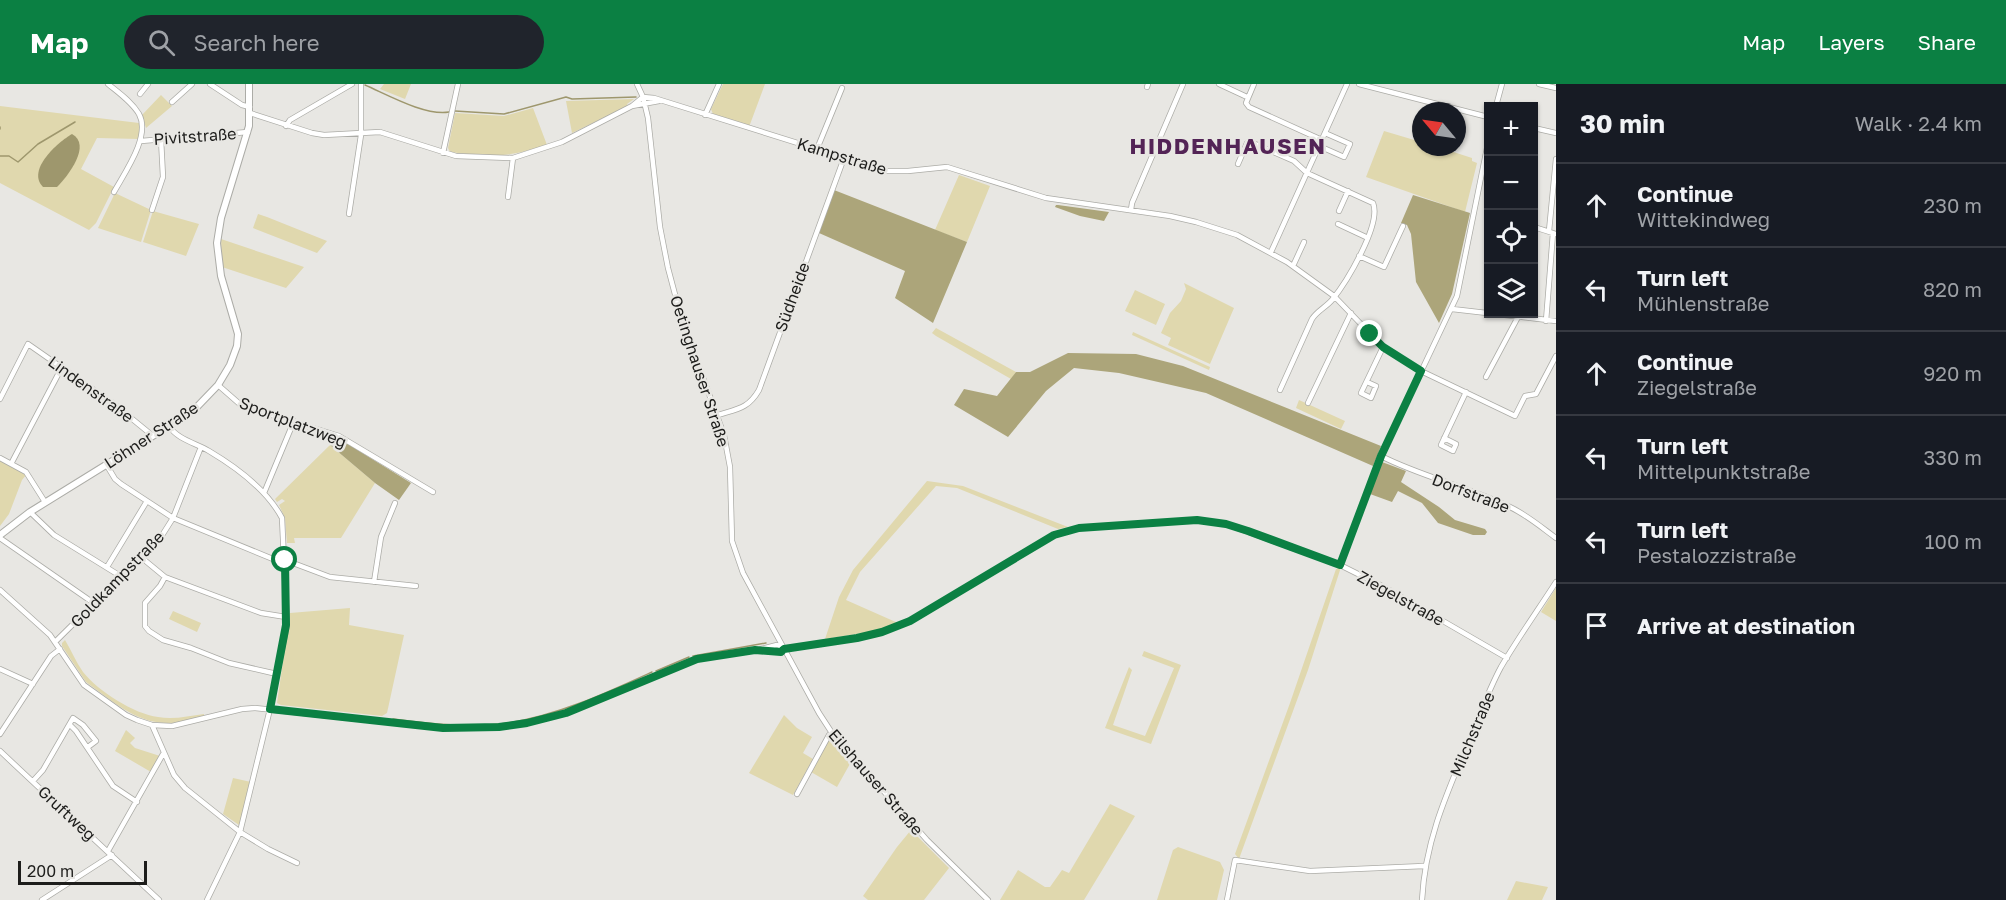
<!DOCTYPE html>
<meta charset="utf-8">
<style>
body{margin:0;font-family:"Golos Text",sans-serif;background:#20242c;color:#f1f3f6}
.controls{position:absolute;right:18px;top:18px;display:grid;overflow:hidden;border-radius:0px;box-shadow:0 2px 4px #0004}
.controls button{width:54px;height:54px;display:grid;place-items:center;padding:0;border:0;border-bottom:2px solid #363941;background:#171b24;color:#f1f3f6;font:30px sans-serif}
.compass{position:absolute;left:1412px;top:18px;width:54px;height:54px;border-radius:50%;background:#171b24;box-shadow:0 2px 4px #0004;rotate:299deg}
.scale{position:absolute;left:18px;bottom:15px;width:129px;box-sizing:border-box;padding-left:6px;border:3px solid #1d1d1b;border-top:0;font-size:16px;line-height:21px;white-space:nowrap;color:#1d1d1b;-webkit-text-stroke:4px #e8e7e3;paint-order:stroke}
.stop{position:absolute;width:18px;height:18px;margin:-14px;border:4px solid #0b8043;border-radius:50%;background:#fff}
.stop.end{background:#0b8043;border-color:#fff;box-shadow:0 2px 6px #0008}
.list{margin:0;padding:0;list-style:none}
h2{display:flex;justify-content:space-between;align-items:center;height:78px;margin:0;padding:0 24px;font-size:26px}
h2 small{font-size:20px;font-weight:400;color:#9ea1a6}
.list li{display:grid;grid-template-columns:39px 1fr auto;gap:18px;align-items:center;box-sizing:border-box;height:84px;padding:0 24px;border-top:2px solid #363941}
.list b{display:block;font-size:22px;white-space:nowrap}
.list p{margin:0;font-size:20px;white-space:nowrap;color:#9ea1a6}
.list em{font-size:20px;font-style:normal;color:#9ea1a6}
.icon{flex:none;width:33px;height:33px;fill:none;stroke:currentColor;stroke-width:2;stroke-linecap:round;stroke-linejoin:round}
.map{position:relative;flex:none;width:1556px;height:816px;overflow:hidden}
header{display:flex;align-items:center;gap:36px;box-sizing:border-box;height:84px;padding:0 30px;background:#0b8043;color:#fff}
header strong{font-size:28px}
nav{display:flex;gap:33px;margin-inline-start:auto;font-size:21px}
.search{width:420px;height:54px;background:#20242c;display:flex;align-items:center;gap:15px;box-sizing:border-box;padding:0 21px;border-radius:33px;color:#9ea1a6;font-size:22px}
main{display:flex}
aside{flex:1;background:#171b24}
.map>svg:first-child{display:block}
.green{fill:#e0d8ae}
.forest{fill:#aca57a}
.water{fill:#9e976d}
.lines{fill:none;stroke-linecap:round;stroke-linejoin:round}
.stream{stroke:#9e976d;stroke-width:1.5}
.minor-casing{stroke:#acaca7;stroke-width:6}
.major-casing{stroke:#acaca7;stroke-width:8}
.minor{stroke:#fff;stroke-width:4.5}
.major{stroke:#fff;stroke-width:6}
.route{stroke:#0b8043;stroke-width:8}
.labels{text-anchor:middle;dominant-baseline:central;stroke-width:5;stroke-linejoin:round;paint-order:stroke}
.street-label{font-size:16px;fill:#1d1d1b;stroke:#e8e7e3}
.district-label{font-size:22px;font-weight:bold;letter-spacing:1.5px;fill:#532456;stroke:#e8e7e3}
</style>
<header>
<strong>Map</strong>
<div class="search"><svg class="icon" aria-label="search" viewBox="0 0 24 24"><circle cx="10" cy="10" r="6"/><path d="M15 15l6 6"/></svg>Search here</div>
<nav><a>Map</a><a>Layers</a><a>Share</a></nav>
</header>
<main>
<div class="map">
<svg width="1556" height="816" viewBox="0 0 1556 816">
<rect width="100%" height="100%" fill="#e8e7e3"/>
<!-- green -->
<path class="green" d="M 384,0 L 411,0 L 405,15 L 380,5 Z
M 723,0 L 765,0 L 749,43 L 713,30 L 711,25 Z
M 161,11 L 172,22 L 146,44 L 142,31 Z
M 634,15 L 627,20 L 628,22 L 572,49 L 566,17 Z
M 0,22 L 139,39 L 139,55 L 97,54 L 81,85 L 114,103 L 96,139 L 89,146 L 0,99 Z
M 533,24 L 547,61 C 506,74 492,73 450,68 L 448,64 L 455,29 L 504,32 Z
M 1384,47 L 1421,58 L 1421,63 L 1438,63 L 1472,74 L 1472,77 L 1477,79 L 1465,128 L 1366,93 Z
M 959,91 L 990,102 L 967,158 L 935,146 Z
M 115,109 L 151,126 L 141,158 L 98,144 Z
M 153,127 L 199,140 L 186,172 L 143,158 Z
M 258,130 L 267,133 L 327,157 L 317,169 L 253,144 Z
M 221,155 L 304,183 L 286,204 L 222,183 Z
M 1184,199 L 1234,224 L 1210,280 L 1168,261 L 1171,254 L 1161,249 L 1170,229 L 1181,217 L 1186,205 Z
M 1135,206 L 1165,220 L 1156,241 L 1125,227 Z
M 936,244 L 1016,288 L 1011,295 L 936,252 L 932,249 Z
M 1133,248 L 1210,283 L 1209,286 L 1132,251 Z
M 1299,316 L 1345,337 L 1341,345 L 1296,324 Z
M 330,361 L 375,399 L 341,454 L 294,454 L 295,459 L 287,459 L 285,434 L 279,421 L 285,417 L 282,415 L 277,418 L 275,415 Z
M 0,376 L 26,391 L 22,396 L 9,430 L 0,442 Z
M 927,397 L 963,402 L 1068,443 L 1058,445 L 957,404 L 936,402 L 860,488 L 846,516 L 898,539 L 875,547 L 825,555 L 839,513 L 853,486 Z
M 1341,483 L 1308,586 L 1239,775 L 1235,770 L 1290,619 L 1336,485 Z
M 1556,504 L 1556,537 L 1541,528 Z
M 350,524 L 349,541 L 404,551 L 387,629 L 382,632 L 281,621 L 277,619 L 290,529 Z
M 173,527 L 201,539 L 197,548 L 169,535 Z
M 65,556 C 71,566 76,578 83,588 C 98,607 134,630 158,633 C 173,636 189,632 204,630 L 204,632 C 194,634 183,638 172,639 C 138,641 112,617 86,598 L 62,562 L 62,559 Z
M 1144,567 L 1181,581 L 1151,660 L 1105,644 L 1129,583 L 1132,586 L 1113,641 L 1145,652 L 1174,584 L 1142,572 Z
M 784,631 L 797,644 L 812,653 L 803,669 L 813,675 L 793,711 L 749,689 Z
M 126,646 L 135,654 L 130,659 L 135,664 L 160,672 L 151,688 L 115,667 Z
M 831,655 L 851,678 L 837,703 L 811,688 L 828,656 Z
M 233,694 L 251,698 L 240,740 L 239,741 L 223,730 Z
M 1110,720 L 1135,732 L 1084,816 L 1000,816 L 1018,786 L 1045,803 L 1050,803 L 1062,786 L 1069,789 Z
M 911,746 L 949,784 L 924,816 L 868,816 L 863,812 L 897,763 Z
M 1178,763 L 1220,778 L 1224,786 L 1217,816 L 1157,816 L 1173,766 Z
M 1516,797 L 1548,803 L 1542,816 L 1507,816 Z"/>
<!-- forest -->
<path class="forest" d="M 834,106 L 967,158 L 933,239 L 895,214 L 905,187 L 819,149 Z
M 1413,111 L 1470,129 L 1452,210 L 1439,239 L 1416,198 L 1411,150 L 1407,141 L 1401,139 Z
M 1056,121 L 1058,121 L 1109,128 L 1104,137 L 1080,132 L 1055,123 Z
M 1068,269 L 1136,270 L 1183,282 L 1381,362 L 1373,382 L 1206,309 L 1119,289 L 1074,284 L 1046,307 L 1008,353 L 954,321 L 964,305 L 997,312 L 1016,288 L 1030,288 Z
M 338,354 L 411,399 L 399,416 L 375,399 L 330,361 Z
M 1382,378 L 1406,387 L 1401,398 L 1439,423 L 1455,436 L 1485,445 L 1487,448 L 1485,451 L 1473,451 L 1438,439 L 1422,419 L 1398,407 L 1392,418 L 1370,410 Z"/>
<!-- water -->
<path class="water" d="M 72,50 C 92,61 68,92 57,103 L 43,103 C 26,86 58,58 72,50 Z"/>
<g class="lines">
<!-- stream -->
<path class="stream" d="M 365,1 C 388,11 425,32 449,28
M 455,27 L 504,30 L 566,13 L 572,15 L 636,13
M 0,43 L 0,45
M 0,72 L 9,72 L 18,78 L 38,60 L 75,38
M 693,572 L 766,559
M 656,587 L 689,573
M 393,635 C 431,640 470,644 508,639 C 559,631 606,609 652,588"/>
<defs>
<path id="minor" d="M 108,0 C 119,9 132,18 139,30 C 151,52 125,88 114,108
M 210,0 L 242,21 L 250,23
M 637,0 L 643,13 L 648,34 L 660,143 L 668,184 L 681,233 L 724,351 L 730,383 L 732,457 L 743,489 L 819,629 L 832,649 L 927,756 L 988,816
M 1219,0 L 1247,13
M 1254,0 L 1246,19 L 1249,23 L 1322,56
M 1359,0 L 1488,33
M 1539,0 L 1556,4
M 1147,3 L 1148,0
M 140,10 L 148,0
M 172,18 L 192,0
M 632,22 L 659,17
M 1496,22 L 1502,0
M 250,29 L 312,49 L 324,51 L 380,48 L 456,72 L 513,74 L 562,58 L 632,22 L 643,13 L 654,14 L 887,87 L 908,87 L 947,83 L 1046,114 L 1170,132 L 1196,138 L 1237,151 L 1287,178 L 1334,212 L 1383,263 L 1421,287 L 1515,332 L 1525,312 L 1536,310 L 1556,272
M 705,31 L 719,0
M 286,42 L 290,36 L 352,0
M 1534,44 L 1556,49
M 141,57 L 248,48
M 1319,62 L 1344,73 L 1350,60 L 1325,49
M 817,65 L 842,4
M 443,69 L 458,0
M 1238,80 L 1247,59 L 1253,59 L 1294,77 L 1307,89 L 1373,119 C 1382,140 1346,199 1332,216 C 1326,223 1317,227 1312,235 L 1280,306
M 508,113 L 513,74
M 152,126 L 163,93 L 161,55
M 1131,126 L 1132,119 L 1183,0
M 1339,127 L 1348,107
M 349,130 L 361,51 L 361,0
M 1338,140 L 1368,154
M 1534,143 L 1556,150
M 1549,147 L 1556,75
M 1271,168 L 1347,0
M 1359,172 L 1384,183 L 1403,142
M 1293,182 L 1304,158
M 1452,225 L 1556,237
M 1546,237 L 1553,149
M 1486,293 L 1518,233
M 1367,298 L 1376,302 L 1371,314 L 1361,309 L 1383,263
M 218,301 L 242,322 L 339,352 L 433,408
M 0,315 L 28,260 L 114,320 L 153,352
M 1308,319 L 1351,229
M 718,331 C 737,325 748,325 759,306 L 844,74
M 169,342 C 178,356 196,359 209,367 C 236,383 267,406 282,434 L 287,541 L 270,625 L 240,748 L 207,816
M 1444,354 L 1456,360 L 1453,367 L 1441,361 L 1466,308
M 1381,372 C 1422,393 1469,403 1510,423 C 1527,431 1541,443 1556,454
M 0,374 L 26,388 L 45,418
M 11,380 L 62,283
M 106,380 L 115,395 L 121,400 L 173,434 L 285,480
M 264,409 L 294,337
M 30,428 L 54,451 L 122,493
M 0,454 L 95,520
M 142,474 L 165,493 L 261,529 L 286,533
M 285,476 L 330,493 L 416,502
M 1340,481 L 1381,372 L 1457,212 L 1488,59
M 107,483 L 147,417
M 165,493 L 160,502 L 145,519 L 145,542 L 149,547 L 163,556 L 191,564 L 229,579 L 277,590
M 374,498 L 381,453 L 395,419
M 0,506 L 50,551 L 84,601 L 126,631 L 137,636 L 152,641 L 172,642 L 242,625 L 255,624 L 443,644 L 499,643 L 527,639 L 566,629 L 697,575 L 755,566 L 781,568 L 784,565 L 857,554 L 882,548 L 911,537 L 1054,451 L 1079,444 L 1181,437 L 1197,436 L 1226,440 L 1340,481 L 1386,504 L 1507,574
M 55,558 L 161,453 L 173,434 L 201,363
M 761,565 L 777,561 L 782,563
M 0,585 L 33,600
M 70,641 L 76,647 L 113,702 L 137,718
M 152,641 L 174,691 L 185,704 L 240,748 L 268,765 L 297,779
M 0,650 L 51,572 L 60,565
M 0,667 L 159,816
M 33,697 L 43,686 L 73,634 L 83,641 L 96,657 L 88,663
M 797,710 L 829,651 L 832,649
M 108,767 L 163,670
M 42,816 L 112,771
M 1227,816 L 1235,776 L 1310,787 L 1424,782
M 1422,816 C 1425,758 1446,711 1468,659 C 1479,633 1488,607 1501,583 C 1518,554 1538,526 1556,498"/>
<path id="major" d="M 0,451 L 30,428 L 193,327 L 218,301 L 230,281 L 237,262 L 238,250 L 221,192 L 217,159 L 221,134 L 249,42 L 249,0"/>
</defs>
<!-- minor casing -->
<use href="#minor" class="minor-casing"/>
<!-- major casing -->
<use href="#major" class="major-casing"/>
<!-- minor -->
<use href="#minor" class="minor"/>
<!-- major -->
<use href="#major" class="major"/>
</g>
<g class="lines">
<!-- route -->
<path class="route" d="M 285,476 L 286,541 L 270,625 L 443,644 L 499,643 L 527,639 L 566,629 L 697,575 L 755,566 L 781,568 L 784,565 L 857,554 L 882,548 L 910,537 L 1054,451 L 1079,444 L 1197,436 L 1226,440 L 1248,447 L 1340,481 L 1381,372 L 1421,287 L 1383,263 L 1370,250"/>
</g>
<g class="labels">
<!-- street labels -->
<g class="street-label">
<text transform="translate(195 52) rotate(-4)">Pivitstraße</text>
<text transform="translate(842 72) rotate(17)">Kampstraße</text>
<text transform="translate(792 213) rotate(-70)">Südheide</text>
<text transform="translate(700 287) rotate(72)">Oetinghauser Straße</text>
<text transform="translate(91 305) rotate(36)">Lindenstraße</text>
<text transform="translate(293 338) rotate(21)">Sportplatzweg</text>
<text transform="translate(151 351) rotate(-33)">Löhner Straße</text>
<text transform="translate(1471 409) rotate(21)">Dorfstraße</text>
<text transform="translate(117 495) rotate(-46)">Goldkampstraße</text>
<text transform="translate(1401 514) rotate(29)">Ziegelstraße</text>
<text transform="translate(1472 650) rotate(-67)">Milchstraße</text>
<text transform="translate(876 698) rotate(49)">Eilshauser Straße</text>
<text transform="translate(67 729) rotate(43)">Gruftweg</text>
</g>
<!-- district labels -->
<g class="district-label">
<text x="1228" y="61">HIDDENHAUSEN</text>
</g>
</g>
</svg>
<div class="controls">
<button>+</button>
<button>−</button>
<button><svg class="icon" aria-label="locate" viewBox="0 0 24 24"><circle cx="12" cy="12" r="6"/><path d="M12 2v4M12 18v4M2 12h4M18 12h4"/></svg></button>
<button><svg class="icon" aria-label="layers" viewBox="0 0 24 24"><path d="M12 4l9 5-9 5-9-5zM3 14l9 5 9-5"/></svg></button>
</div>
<svg class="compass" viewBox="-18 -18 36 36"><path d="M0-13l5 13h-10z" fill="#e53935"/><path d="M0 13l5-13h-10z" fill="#9ea1a6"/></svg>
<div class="scale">200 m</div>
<div class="stop" style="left:285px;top:476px"></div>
<div class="stop end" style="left:1370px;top:250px"></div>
</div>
<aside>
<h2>30 min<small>Walk · 2.4 km</small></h2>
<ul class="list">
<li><svg class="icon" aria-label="ahead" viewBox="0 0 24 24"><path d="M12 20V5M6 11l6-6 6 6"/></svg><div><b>Continue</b><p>Wittekindweg</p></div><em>230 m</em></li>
<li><svg class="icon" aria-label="left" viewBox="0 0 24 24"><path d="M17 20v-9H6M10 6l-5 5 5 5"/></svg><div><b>Turn left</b><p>Mühlenstraße</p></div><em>820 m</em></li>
<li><svg class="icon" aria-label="ahead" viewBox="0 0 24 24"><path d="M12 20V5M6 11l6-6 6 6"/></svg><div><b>Continue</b><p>Ziegelstraße</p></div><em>920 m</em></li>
<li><svg class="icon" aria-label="left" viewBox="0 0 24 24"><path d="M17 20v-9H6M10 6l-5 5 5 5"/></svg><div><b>Turn left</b><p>Mittelpunktstraße</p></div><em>330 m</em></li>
<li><svg class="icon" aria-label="left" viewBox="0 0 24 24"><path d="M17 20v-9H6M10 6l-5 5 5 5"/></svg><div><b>Turn left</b><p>Pestalozzistraße</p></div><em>100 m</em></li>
<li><svg class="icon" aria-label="arrive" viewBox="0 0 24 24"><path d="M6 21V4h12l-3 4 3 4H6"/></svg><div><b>Arrive at destination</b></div></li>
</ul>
</aside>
</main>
